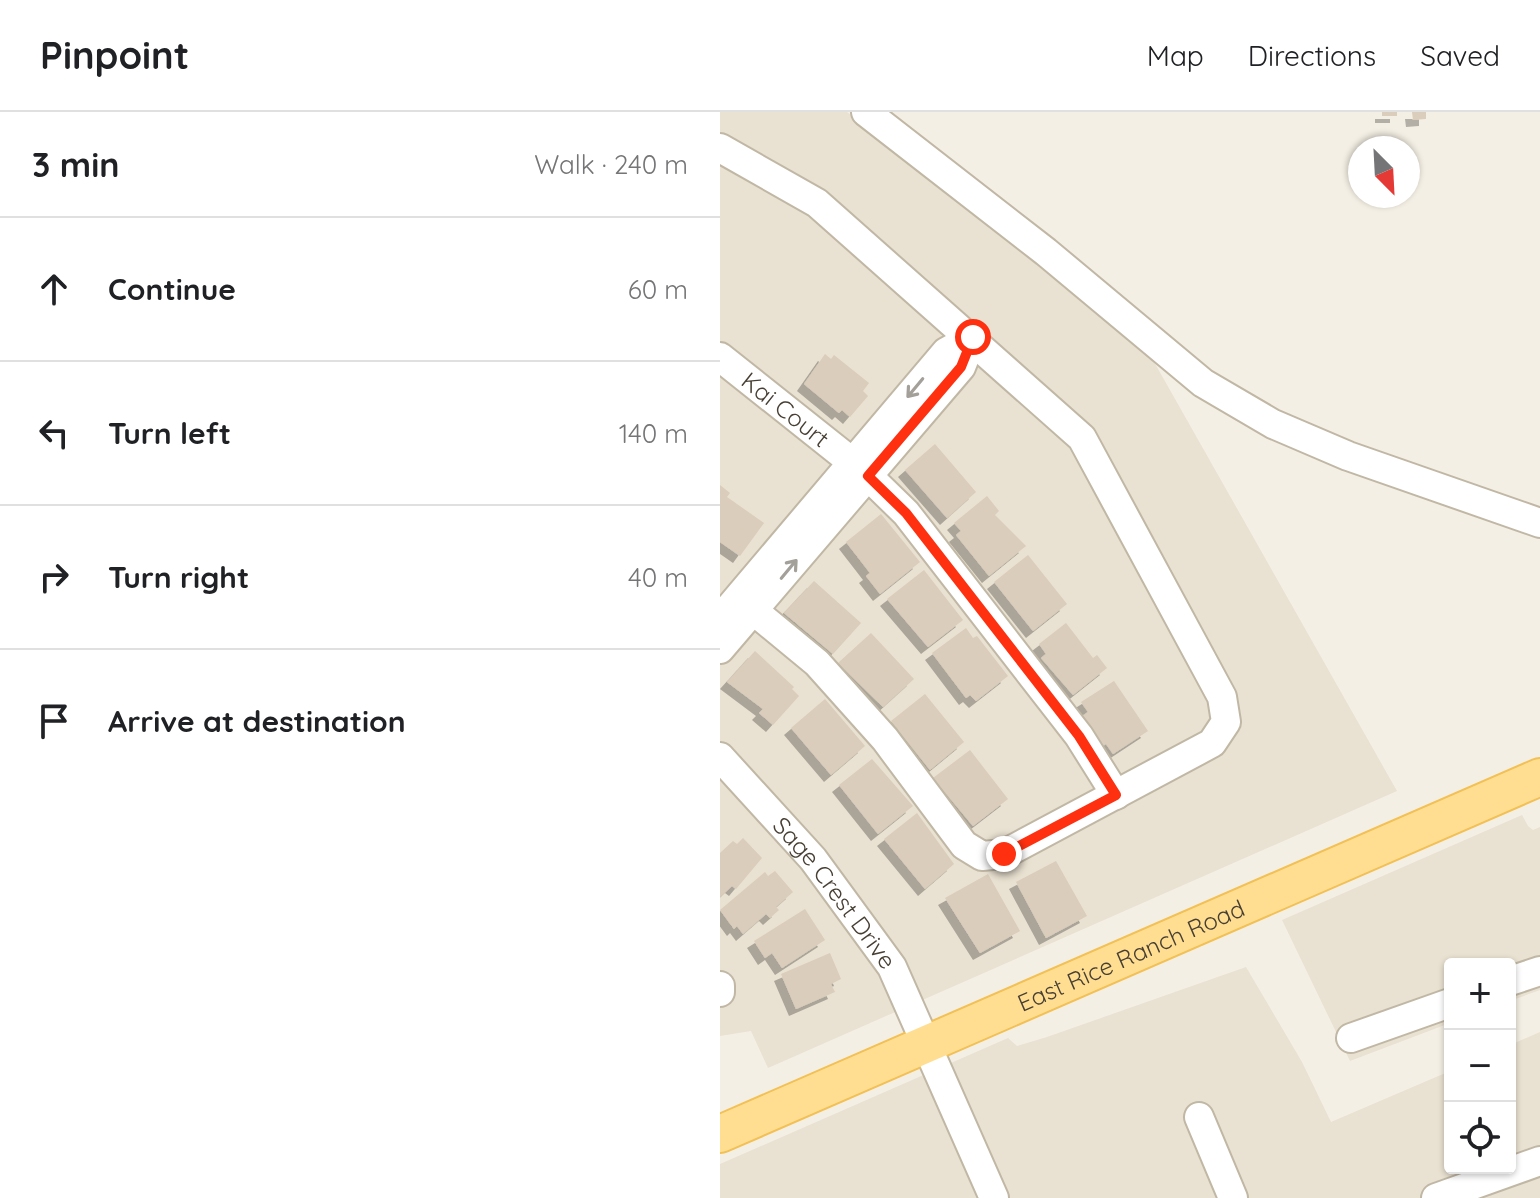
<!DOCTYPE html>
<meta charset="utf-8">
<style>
body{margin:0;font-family:Quicksand,sans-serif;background:#f2f2f2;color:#202124}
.controls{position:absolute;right:24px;bottom:24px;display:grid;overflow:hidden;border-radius:8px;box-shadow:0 2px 6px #0004}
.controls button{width:72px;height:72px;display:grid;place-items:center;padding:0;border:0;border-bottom:2px solid #e0e0e0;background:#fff;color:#202124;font:40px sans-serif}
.compass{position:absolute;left:628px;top:24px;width:72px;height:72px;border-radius:50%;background:#fff;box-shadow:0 2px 6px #0004;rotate:156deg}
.stop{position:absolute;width:24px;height:24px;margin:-18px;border:6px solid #ff3010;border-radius:50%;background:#fff}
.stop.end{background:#ff3010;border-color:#fff;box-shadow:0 2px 8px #0008}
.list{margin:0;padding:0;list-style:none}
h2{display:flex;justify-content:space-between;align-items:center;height:104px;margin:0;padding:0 32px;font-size:34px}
h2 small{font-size:26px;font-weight:400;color:#757577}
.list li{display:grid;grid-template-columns:52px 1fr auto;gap:24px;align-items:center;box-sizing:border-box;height:144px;padding:0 32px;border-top:2px solid #e0e0e0}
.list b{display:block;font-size:30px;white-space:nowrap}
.list em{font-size:26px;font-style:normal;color:#757577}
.icon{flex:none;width:44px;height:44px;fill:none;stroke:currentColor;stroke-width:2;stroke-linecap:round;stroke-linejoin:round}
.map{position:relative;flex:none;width:820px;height:1086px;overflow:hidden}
header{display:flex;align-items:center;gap:48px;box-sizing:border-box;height:112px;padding:0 40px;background:#fff;border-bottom:2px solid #e0e0e0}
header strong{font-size:38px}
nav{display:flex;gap:44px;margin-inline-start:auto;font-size:28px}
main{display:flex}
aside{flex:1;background:#fff}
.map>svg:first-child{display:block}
.residential{fill:#e9e1d1}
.building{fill:#dacdbb;filter:url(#shadow)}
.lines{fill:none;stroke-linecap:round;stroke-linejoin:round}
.minor-casing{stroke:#c1b7a5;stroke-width:32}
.major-casing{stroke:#f2c054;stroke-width:40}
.minor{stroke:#fff;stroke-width:28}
.major{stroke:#ffde92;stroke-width:36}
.oneway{stroke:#a39f99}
.route{stroke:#ff3010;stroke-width:10}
.labels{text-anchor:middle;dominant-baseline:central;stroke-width:8;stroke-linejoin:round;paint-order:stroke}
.street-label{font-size:24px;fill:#473f33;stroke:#fff}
</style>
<header>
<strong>Pinpoint</strong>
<nav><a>Map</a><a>Directions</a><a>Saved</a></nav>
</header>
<main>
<aside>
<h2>3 min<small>Walk · 240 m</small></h2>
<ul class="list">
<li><svg class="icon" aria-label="ahead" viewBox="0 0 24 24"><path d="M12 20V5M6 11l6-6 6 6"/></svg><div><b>Continue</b></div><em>60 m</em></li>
<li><svg class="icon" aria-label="left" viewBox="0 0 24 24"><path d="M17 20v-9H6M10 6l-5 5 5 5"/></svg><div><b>Turn left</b></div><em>140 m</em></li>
<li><svg class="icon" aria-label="right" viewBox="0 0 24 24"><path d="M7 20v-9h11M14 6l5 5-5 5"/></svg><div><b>Turn right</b></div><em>40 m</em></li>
<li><svg class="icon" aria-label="arrive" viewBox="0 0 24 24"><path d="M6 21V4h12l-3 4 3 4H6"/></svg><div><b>Arrive at destination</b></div></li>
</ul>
</aside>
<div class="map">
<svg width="820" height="1086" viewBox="0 0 820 1086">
<defs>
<filter id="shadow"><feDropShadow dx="-7" dy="7" stdDeviation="0" flood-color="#0004"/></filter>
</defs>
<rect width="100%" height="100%" fill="#f4efe4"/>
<!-- residential -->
<path class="residential" d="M 0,0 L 127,0 L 429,241 L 677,679 L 48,956 L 31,919 L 0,924 Z
M 802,703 L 808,714 L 813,718 L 820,715 L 820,878 L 790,889 L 790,852 L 730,852 L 730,911 L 630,949 L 562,808 Z
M 526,855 L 582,950 L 611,1010 L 730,959 L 730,1056 L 790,1056 L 790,933 L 820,920 L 820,1086 L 0,1086 L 0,1052 L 288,926 L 297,934 L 327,925 Z"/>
<!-- building -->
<path class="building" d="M 662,0 L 677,0 L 677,4 L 662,4 Z
M 692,0 L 706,0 L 706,7 L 693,8 Z
M 105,242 L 111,247 L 114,243 L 149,271 L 143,279 L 148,284 L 130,305 L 122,298 L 119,301 L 84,272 Z
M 215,332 L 256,380 L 227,406 L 185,358 Z
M 0,373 L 10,381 L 7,385 L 44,411 L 20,444 L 0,430 Z
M 267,384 L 279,399 L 275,403 L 306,434 L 269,464 L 236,423 L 241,419 L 234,411 Z
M 161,402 L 200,450 L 160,482 L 146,464 L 150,461 L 126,430 Z
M 308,443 L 347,492 L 313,519 L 274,470 Z
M 204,458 L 243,508 L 208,535 L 167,487 Z
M 94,469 L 141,511 L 113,542 L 64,501 Z
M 346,511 L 373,546 L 377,543 L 387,556 L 353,583 L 321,546 L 326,542 L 319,532 Z
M 246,516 L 253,526 L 257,524 L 288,564 L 256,589 L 250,583 L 246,586 L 212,541 Z
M 151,521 L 194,567 L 163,595 L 118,551 Z
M 35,539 L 74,575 L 72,577 L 79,584 L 53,613 L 39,601 L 43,597 L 7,570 Z
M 394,569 L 428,619 L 393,642 L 386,632 L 381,635 L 361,605 L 368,600 L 361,590 Z
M 205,582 L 244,630 L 210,658 L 171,609 Z
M 105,587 L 145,634 L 111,663 L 71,616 Z
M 250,638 L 288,687 L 253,714 L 213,666 Z
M 152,647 L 193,694 L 158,722 L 119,673 Z
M 197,701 L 234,752 L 205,777 L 164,727 Z
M 23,726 L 42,746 L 16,777 L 12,774 L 0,785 L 0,741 L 13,729 L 17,732 Z
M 336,749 L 367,804 L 326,826 L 296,770 Z
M 55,759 L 73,780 L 56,795 L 59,798 L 50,806 L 46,802 L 23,822 L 17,814 L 14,817 L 0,798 L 45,760 L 48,764 Z
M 268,762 L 300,819 L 260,841 L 225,786 Z
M 85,797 L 105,828 L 62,856 L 52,841 L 45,846 L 34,829 Z
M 110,841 L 121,867 L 111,872 L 115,880 L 76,897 L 61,862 Z"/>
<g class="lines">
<defs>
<g id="minor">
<path d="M 146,0 L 326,140 L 483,271 L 553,312 L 628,344 L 820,411"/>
<path d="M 0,36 L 97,91 L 362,326 L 502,585 L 506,610 L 492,631 L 284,742 L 262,744 L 244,733 L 165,627 L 97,551 L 34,499"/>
<path id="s1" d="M 0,245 L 132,350"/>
<path d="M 148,364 L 186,401 L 359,624 L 396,683"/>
<path d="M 0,507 L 226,240 L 253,225"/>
<path d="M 0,537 L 241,255 L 253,225"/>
<path id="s2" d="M 0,645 L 93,747 L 172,855 L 274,1086"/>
<path d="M 790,869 L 820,859"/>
<path d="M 0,874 L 0,880"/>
<path d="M 631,926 L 730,891"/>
<path d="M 479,1005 L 513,1086"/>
<path d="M 716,1086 L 820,1049"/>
</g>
<g id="major">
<path id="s3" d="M 0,1022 L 820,665"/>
</g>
</defs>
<!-- minor casing -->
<use href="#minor" class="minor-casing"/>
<!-- major casing -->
<use href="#major" class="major-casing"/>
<!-- minor -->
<use href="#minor" class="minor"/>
<!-- major -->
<use href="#major" class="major"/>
</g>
<!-- one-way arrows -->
<defs><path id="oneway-shaft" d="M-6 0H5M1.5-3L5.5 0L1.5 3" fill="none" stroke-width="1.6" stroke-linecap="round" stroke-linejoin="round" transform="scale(2)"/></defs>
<g class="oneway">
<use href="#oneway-shaft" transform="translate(195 276) rotate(130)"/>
<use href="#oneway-shaft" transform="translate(69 457) rotate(-50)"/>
</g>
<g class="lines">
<!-- route -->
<path class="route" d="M 253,225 L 241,255 L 148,364 L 186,401 L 359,624 L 396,683 L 284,742"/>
</g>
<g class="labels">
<!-- street labels -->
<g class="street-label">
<text stroke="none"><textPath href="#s1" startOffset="84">Kai Court</textPath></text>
<text stroke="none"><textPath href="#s2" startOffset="178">Sage Crest Drive</textPath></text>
<text stroke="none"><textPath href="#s3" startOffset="448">East Rice Ranch Road</textPath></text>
</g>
</g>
</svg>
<div class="controls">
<button>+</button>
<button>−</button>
<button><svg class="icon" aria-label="locate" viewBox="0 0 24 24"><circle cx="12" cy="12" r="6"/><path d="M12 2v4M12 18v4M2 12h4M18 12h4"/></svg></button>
</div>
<svg class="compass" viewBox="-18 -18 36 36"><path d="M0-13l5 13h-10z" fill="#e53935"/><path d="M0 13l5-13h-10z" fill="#757577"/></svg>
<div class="stop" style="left:253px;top:225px"></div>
<div class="stop end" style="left:284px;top:742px"></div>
</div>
</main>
